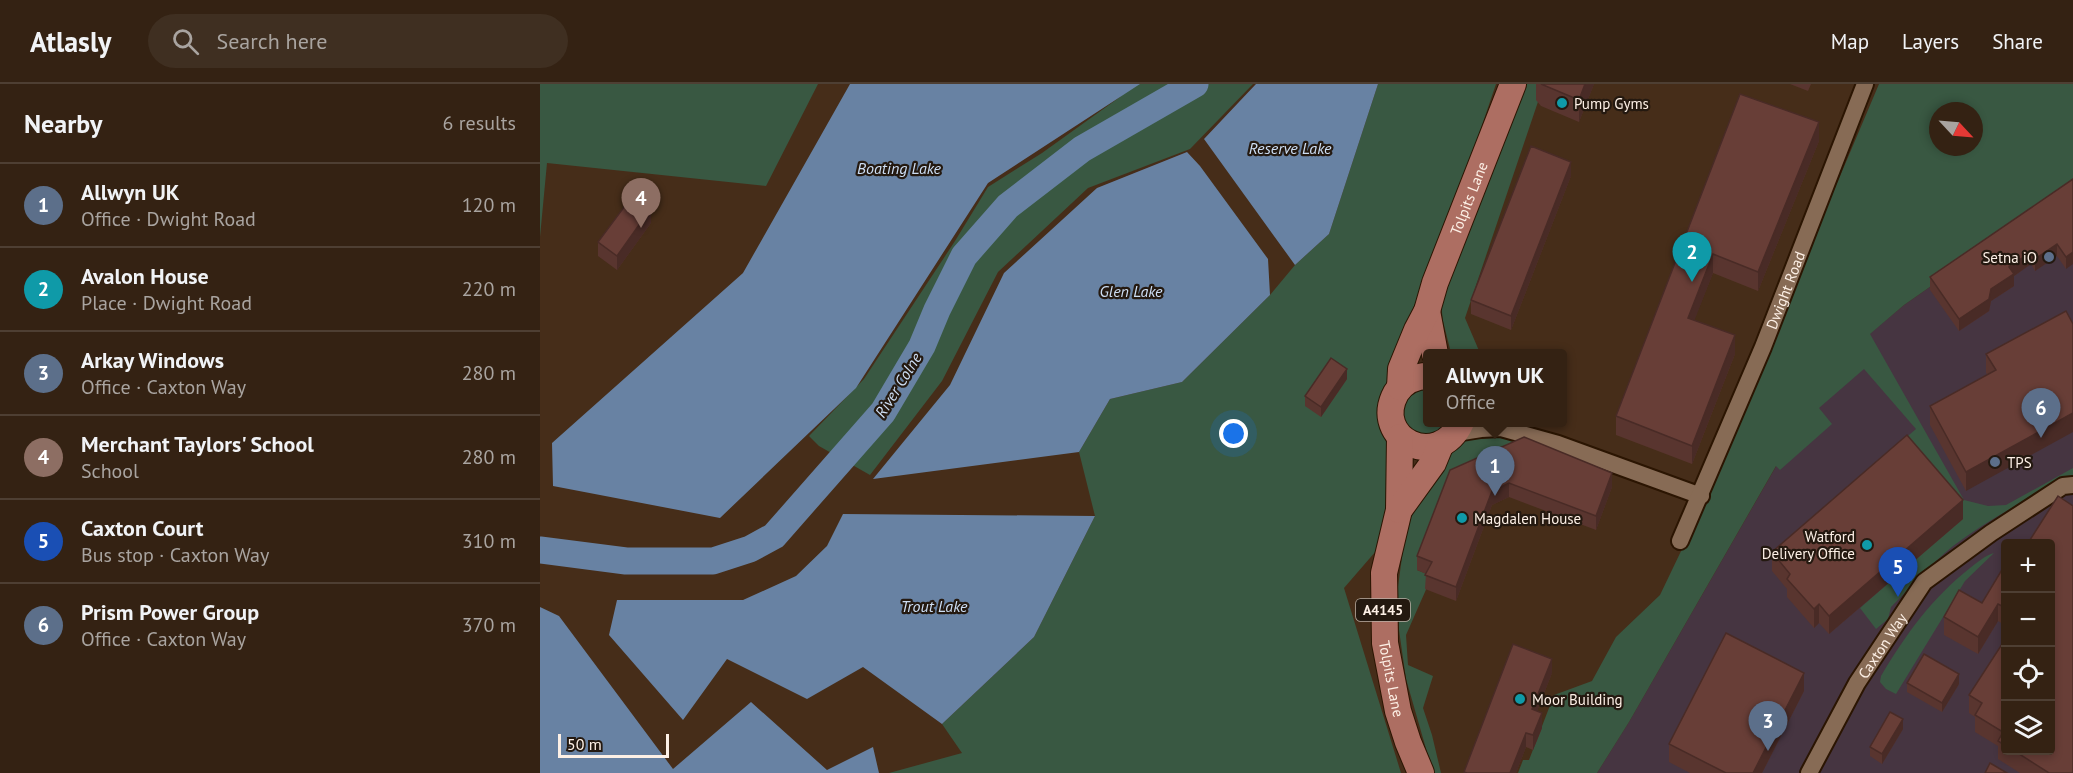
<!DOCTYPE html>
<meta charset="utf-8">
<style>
body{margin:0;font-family:"PT Sans",sans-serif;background:#3f2f21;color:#f1f3f6}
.controls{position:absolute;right:18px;bottom:18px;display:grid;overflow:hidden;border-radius:6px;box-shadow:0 3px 9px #0003}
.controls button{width:54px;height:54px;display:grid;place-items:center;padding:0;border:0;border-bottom:2px solid #4e3f33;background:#342213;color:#f1f3f6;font:30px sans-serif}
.compass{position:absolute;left:1389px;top:18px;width:54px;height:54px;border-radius:50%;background:#342213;box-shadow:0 3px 9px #0003;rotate:116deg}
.scale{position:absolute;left:18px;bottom:15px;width:111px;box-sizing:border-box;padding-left:6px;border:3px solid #fdf0e6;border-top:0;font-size:16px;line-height:21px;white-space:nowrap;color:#fdf0e6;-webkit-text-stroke:4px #241910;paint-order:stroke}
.you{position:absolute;left:694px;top:350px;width:21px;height:21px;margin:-15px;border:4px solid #fff;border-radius:50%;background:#1a73e8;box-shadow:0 0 0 9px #1a73e833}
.badge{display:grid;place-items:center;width:39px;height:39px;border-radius:50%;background:#fe8ebc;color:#fff;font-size:20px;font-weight:700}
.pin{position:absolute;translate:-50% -50px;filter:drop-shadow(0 2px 3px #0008)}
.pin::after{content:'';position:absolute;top:32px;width:21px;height:18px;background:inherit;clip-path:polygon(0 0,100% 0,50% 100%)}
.popup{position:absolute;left:883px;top:265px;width:144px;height:78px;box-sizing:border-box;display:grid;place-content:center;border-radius:6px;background:#342213;filter:drop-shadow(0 2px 4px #0005);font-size:20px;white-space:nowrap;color:#a9a4a0}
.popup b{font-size:22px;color:#f1f3f6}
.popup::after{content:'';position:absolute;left:50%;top:100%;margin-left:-12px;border:12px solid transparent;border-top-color:#342213}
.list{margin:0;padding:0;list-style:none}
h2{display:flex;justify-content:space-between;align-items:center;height:78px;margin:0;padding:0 24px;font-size:26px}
h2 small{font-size:20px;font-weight:400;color:#a9a4a0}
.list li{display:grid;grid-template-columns:39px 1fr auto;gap:18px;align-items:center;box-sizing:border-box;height:84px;padding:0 24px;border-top:2px solid #4e3f33}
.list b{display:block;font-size:22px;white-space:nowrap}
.list p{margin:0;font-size:20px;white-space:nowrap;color:#a9a4a0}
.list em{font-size:20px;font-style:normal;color:#a9a4a0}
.icon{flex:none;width:33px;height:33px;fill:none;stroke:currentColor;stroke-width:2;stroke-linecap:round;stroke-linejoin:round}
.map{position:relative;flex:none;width:1533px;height:689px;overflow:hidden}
header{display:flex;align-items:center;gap:36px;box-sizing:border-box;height:84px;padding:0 30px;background:#342213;border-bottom:2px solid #4e3f33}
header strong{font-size:28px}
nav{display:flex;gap:33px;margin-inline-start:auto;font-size:21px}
.search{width:420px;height:54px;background:#3f2f21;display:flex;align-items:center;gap:15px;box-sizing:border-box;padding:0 21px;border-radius:33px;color:#a9a4a0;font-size:22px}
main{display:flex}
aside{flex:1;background:#342213}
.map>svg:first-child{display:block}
.industrial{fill:#463541;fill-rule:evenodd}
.green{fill:#395842;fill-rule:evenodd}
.water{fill:#6882a3}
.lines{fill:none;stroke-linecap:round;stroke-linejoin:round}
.river{stroke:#6882a3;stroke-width:27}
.street-casing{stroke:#2b1502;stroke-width:20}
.primary-casing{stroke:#2b1502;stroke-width:28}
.street{stroke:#876b55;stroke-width:16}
.primary{stroke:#ad6e62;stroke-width:26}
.wall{fill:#59352f}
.shaded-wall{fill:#492b26}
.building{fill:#683e37;stroke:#492b26;stroke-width:1.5}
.culture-dot{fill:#0f9aa8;stroke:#241910;stroke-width:2}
.service-dot{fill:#5c6f8a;stroke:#241910;stroke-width:2}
.labels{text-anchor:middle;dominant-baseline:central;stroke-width:4.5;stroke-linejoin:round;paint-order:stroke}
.shield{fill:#241910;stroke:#bcb0a6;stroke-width:1.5}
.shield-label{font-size:14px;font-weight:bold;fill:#fdf0e6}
.poi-label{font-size:15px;fill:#fdf0e6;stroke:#241910;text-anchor:start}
.street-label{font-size:15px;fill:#fdf0e6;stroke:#241910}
.water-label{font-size:16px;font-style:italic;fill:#cedff5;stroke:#241910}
</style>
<header>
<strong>Atlasly</strong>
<div class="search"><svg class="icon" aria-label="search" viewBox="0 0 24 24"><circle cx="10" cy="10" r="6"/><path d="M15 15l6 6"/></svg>Search here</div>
<nav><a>Map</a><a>Layers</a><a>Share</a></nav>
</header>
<main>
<aside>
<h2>Nearby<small>6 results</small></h2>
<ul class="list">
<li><span class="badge" style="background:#5c6f8a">1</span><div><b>Allwyn UK</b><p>Office · Dwight Road</p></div><em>120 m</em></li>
<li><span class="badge" style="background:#0f9aa8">2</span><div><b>Avalon House</b><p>Place · Dwight Road</p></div><em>220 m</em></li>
<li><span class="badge" style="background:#5c6f8a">3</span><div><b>Arkay Windows</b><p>Office · Caxton Way</p></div><em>280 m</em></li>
<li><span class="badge" style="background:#8d6e63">4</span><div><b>Merchant Taylors' School</b><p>School</p></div><em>280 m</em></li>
<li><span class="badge" style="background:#1a4fb4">5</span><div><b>Caxton Court</b><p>Bus stop · Caxton Way</p></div><em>310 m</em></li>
<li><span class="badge" style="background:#5c6f8a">6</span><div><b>Prism Power Group</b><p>Office · Caxton Way</p></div><em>370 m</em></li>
</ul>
</aside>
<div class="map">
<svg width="1533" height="689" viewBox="0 0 1533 689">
<rect width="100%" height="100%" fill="#462d19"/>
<!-- industrial -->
<path class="industrial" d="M 1533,103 L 1533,689 L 1057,689 L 1089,638 L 1296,278 L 1364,221 ZM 1466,460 L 1510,460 L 1510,666 L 1466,666 Z"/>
<!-- green -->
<path class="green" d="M 0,0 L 278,0 L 226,102 L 7,79 L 0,153 Z
M 592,0 L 713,0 L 650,65 L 548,104 L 458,188 L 402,297 L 330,391 L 279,362 L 269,352 L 324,295 L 415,157 L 448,103 L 502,69 L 580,13 Z
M 838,0 L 956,0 L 858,288 L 853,392 L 836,467 L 804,504 L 861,689 L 349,689 L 422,669 L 402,640 L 494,553 L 555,432 L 539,368 L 570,315 L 642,298 L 730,211 L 755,181 L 789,150 Z
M 984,0 L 1004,0 L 925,234 L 940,269 L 911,269 L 903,237 L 901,220 L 978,22 Z
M 1339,0 L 1533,0 L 1533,103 L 1364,221 L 1330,250 L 1424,416 L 1448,422 L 1466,421 L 1533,384 L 1533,394 C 1490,413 1450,434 1413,462 C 1391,480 1371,503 1351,523 L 1348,535 L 1336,545 L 1320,524 L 1423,434 L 1305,406 L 1376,345 L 1324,285 L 1279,324 L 1292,340 L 1240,386 L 1236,382 L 1089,638 L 1057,689 L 978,689 L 983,676 L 989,676 L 1014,611 L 1052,597 L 1076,553 L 1120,511 L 1166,415 L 1240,234 ZM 1398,27 L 1434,27 L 1434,63 L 1398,63 Z
M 887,302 L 888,338 L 909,339 L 886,354 L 863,342 C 861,312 859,313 887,302 Z
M 936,351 L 975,352 L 972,373 L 877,486 L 892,492 L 866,551 L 868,581 L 893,592 L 883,624 L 892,651 L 901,689 L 893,689 L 866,595 L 859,546 L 858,503 L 866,443 L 875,422 L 902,379 L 922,359 Z
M 1454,469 L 1425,497 L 1356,610 L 1346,605 L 1340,598 L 1341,592 C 1366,550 1392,514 1430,484 C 1438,478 1444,472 1454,469 Z"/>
<!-- water -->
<path class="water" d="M 310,0 L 600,0 L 448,99 L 316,304 L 180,434 L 13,402 L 12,359 L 203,189 Z
M 716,0 L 838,0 L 789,150 L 755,181 L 664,55 Z
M 647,68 L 660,82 L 728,175 L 730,211 L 642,298 L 570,315 L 539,368 L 333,395 L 410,301 L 464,189 L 557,104 Z
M 303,430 L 555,432 L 494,553 L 402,640 L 323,583 L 267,615 L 187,575 L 143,636 L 69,551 L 77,516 L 203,516 L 256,492 L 287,462 Z
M 0,523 L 19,532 L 133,685 L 211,618 L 287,686 L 333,663 L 339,689 L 0,689 Z"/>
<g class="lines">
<!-- river -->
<path class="river" d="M 0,466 L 86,477 L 173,477 L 210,465 L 234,452 L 343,328 L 382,262 L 397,226 L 424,172 L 468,122 L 542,65 L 655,0"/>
<defs>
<g id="street">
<path d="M 916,349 L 941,345 L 961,344 L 1018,360 L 1161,412"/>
<path id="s1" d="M 1140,457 L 1223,263 L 1325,0"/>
<path id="s2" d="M 1269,689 L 1317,599 L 1384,498 L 1451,449 L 1523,402 L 1533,401"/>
</g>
<g id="primary">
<path d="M 887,227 L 895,270"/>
<path d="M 888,292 C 875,292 863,298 856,309 C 831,355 898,388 921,338"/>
<path id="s3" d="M 860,303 L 861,285 L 877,246 L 887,227 L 895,199 L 973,0"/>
<path id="s4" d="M 860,353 L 859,426 L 844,489 L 845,559 L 858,627 L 868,658 L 881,689"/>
<path d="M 859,426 L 893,379 L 900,362"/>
</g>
</defs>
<!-- street casing -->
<use href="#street" class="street-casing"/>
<!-- primary casing -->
<use href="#primary" class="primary-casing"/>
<!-- street -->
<use href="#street" class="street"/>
<!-- primary -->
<use href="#primary" class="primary"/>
</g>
<!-- wall -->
<path class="wall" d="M 996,0 L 1054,0 L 1039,38 L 1001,22 L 996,16 Z
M 1250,0 L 1271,0 L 1268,7 Z
M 1200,10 L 1279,57 L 1218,207 L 1173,189 L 1154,236 L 1195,270 L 1152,380 L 1076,351 L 1076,332 Z
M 1031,92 L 971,246 L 931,230 L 931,216 Z
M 1533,95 L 1526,185 L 1517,172 L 1495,187 L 1491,180 L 1474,192 L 1474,202 L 1451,217 L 1449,227 L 1419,247 L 1390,206 L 1390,193 Z
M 111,139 L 77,186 L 58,172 L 58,158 Z
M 1526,227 L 1426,407 L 1390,341 L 1390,322 L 1448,291 L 1446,289 L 1446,270 Z
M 807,295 L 781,333 L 765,322 L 765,312 Z
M 910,386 L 1072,403 L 1056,446 L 969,413 L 952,421 L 916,517 L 885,505 L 886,490 L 877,486 L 877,472 Z
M 1423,435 L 1289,550 L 1279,539 L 1274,544 L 1247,513 L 1247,505 L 1232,487 L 1232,468 Z
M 1466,479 L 1466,542 L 1458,537 L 1438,570 L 1404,551 L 1404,533 L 1442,519 Z
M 1466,554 L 1466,666 L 1510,666 L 1533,689 L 1480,689 L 1458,675 L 1458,662 L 1435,648 L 1435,633 L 1429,629 L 1429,611 Z
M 1012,589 L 997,627 L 1002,644 L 993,666 L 986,663 L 976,689 L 924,689 L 924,688 Z
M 1367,599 L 1419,600 L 1402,628 L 1367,608 Z
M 1264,607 L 1222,689 L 1150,689 L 1129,678 L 1129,660 Z
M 1363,645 L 1342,680 L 1330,672 L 1330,663 Z"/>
<!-- shaded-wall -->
<path class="shaded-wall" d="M 1045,0 L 1054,0 L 1039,38 L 1039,16 Z
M 1279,38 L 1279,57 L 1218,207 L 1218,188 Z
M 1031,78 L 1031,92 L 971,246 L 971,232 Z
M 111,124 L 111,139 L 77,186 L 77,172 Z
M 1517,160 L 1517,172 L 1495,187 L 1495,175 Z
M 1491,168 L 1491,180 L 1474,192 L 1474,202 L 1451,217 L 1449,227 L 1419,247 L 1419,235 L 1451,205 L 1469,183 Z
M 1533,168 L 1533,180 L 1526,185 L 1526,173 Z
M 1173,170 L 1173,189 L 1148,253 L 1148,234 Z
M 1195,251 L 1195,270 L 1152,380 L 1152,362 Z
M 807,285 L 807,295 L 781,333 L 781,323 Z
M 1533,329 L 1533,348 L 1426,407 L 1426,388 Z
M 1072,389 L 1072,403 L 1056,446 L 1056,432 Z
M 969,399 L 969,413 L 952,421 L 916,517 L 916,503 L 952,407 Z
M 1423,416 L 1423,435 L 1289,550 L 1289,532 Z
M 1279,520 L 1279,539 L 1274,544 L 1274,525 Z
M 1458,520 L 1458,537 L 1438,570 L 1438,553 Z
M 1012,575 L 1012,589 L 992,640 L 992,625 Z
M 1264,589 L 1264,607 L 1222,689 L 1213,689 Z
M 1419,590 L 1419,600 L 1402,628 L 1402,619 Z
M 1002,629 L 1002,644 L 993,666 L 993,651 Z
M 1363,635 L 1363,645 L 1342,680 L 1342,670 Z
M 986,649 L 986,663 L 976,689 L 970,689 Z"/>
<!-- building -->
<path class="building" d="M 1001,0 L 1045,0 L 1039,16 Z
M 1200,10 L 1279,38 L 1218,188 L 1173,170 L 1148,234 L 1195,251 L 1152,362 L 1076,332 Z
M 991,62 L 1031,78 L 971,232 L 931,216 Z
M 1533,95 L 1533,168 L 1526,173 L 1517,160 L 1495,175 L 1491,168 L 1469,183 L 1474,190 L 1451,205 L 1449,215 L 1419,235 L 1390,193 Z
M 93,111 L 111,124 L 77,172 L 58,158 Z
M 1526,227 L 1533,240 L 1533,329 L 1426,388 L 1390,322 L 1456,286 L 1446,270 Z
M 791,274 L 807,285 L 781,323 L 765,312 Z
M 1367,351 L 1423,416 L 1289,532 L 1279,520 L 1274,525 L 1247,495 L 1250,490 L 1232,468 Z
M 984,353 L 1072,389 L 1056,432 L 969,399 L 952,407 L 916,503 L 885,491 L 892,478 L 877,472 L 910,386 Z
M 1518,412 L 1533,422 L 1533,689 L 1509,689 L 1473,666 L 1510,666 L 1510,459 L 1488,459 Z
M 1466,479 L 1466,524 L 1458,520 L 1438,553 L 1404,533 L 1419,506 L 1442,519 Z
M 1186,549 L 1264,589 L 1213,689 L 1186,689 L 1129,660 Z
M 1466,554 L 1466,662 L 1458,657 L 1463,648 L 1435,631 L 1442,619 L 1429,611 Z
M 973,560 L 1012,575 L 992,625 L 1002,629 L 993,651 L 986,649 L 970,689 L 927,689 L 924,688 Z
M 1384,570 L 1419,590 L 1402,619 L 1367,599 Z
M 1350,628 L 1363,635 L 1342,670 L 1330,663 Z
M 1450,679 L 1467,689 L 1445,689 Z"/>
<!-- markers -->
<g class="culture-dot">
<circle cx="1022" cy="19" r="6"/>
<circle cx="922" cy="434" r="6"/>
<circle cx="1327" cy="461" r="6"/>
<circle cx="980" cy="615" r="6"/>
</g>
<g class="service-dot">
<circle cx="1509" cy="173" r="6"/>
<circle cx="1455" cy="378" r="6"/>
</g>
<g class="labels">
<!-- shield labels -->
<rect class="shield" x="816" y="515" width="54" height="22" rx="4.5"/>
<g class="shield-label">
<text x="843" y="526">A4145</text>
</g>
<!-- poi labels -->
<g class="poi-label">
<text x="1034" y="19">Pump Gyms</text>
<text x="1497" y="173" text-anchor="end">Setna iO</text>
<text x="1467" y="378">TPS</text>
<text x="934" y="434">Magdalen House</text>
<text x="1315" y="452" text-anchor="end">Watford<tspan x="1315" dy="17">Delivery Office</tspan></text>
<text x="992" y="615">Moor Building</text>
</g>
<!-- street labels -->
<g class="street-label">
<text stroke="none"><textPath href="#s3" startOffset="202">Tolpits Lane</textPath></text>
<text stroke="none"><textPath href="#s1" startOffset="272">Dwight Road</textPath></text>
<text stroke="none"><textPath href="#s2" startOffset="147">Caxton Way</textPath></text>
<text stroke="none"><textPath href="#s4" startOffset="244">Tolpits Lane</textPath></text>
</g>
<!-- water labels -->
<g class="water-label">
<text x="750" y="64">Reserve Lake</text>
<text x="359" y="84">Boating Lake</text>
<text x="591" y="207">Glen Lake</text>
<text transform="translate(358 301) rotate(-58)">River Colne</text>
<text x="394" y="522">Trout Lake</text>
</g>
</g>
</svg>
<div class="controls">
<button>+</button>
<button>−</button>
<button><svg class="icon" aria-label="locate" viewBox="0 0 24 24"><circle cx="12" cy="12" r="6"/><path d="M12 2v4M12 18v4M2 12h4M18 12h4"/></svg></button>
<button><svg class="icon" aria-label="layers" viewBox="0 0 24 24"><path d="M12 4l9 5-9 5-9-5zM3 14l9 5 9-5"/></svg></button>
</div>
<svg class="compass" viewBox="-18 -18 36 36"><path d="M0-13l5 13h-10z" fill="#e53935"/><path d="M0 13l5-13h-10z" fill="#a9a4a0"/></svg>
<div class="scale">50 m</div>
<div class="you"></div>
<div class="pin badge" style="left:955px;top:412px;background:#5c6f8a">1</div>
<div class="popup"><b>Allwyn UK</b>Office</div>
<div class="pin badge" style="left:1152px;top:198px;background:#0f9aa8">2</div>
<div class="pin badge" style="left:1228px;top:667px;background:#5c6f8a">3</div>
<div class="pin badge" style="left:101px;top:144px;background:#8d6e63">4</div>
<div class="pin badge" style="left:1358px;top:513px;background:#1a4fb4">5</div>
<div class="pin badge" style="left:1501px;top:354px;background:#5c6f8a">6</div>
</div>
</main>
